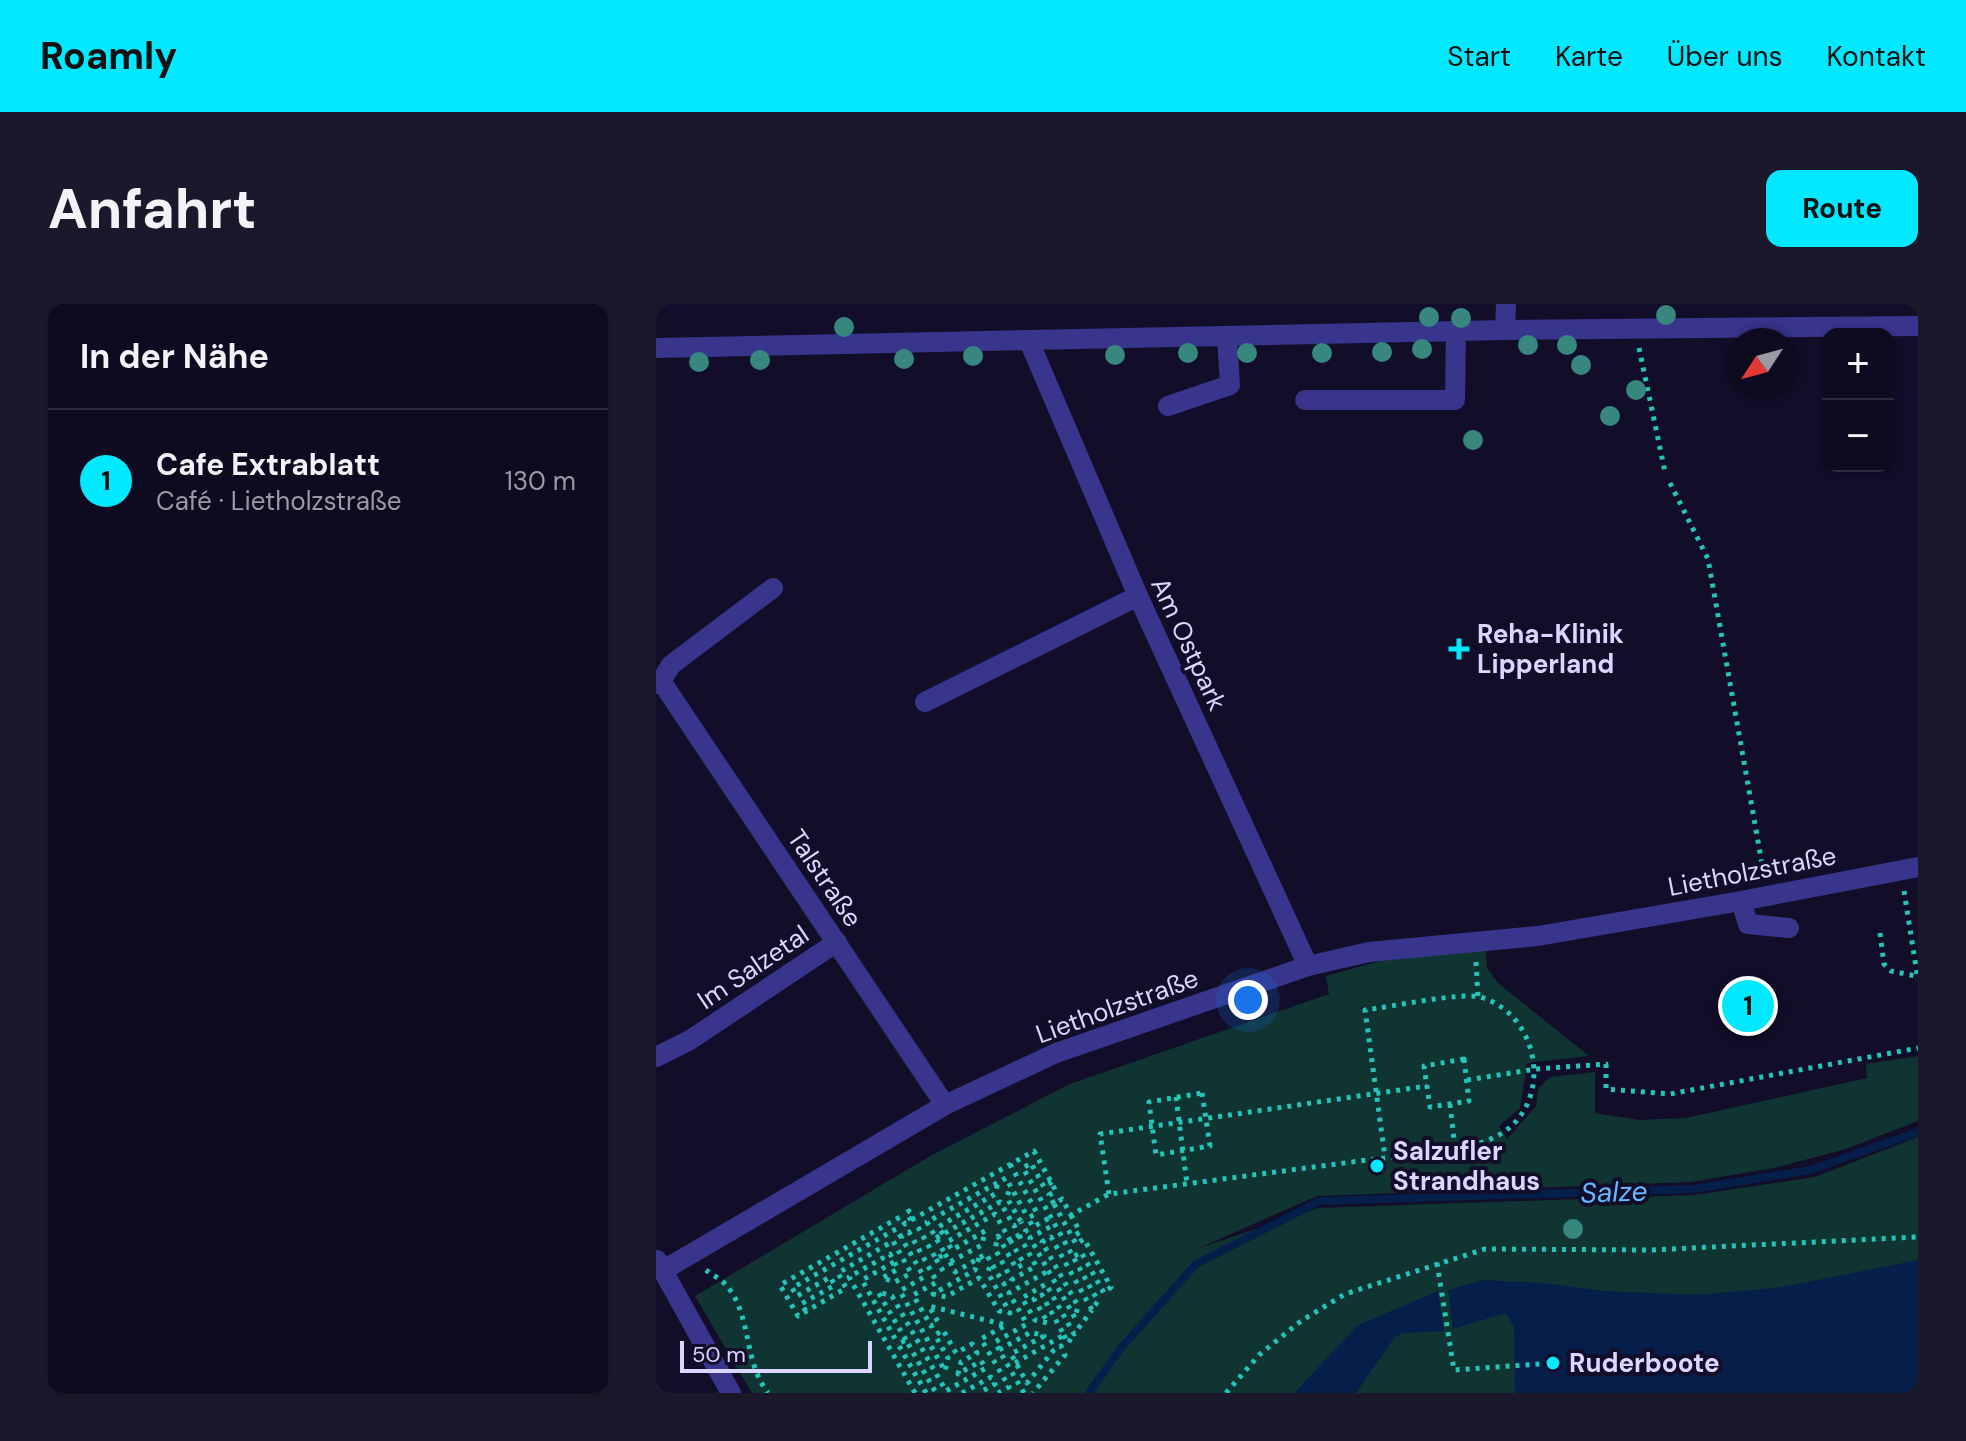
<!DOCTYPE html>
<html lang="de">
<meta charset="utf-8">
<style>
body{margin:0;font-family:"DM Sans",sans-serif;background:#1c182c;color:#f1f3f6}
.controls{position:absolute;right:24px;top:24px;display:grid;overflow:hidden;border-radius:16px;box-shadow:0 2px 6px #0004}
.controls button{width:72px;height:72px;display:grid;place-items:center;padding:0;border:0;border-bottom:2px solid #2e2b3d;background:#0e0a1f;color:#f1f3f6;font:40px sans-serif}
.compass{position:absolute;left:1070px;top:24px;width:72px;height:72px;border-radius:50%;background:#0e0a1f;box-shadow:0 2px 6px #0004;rotate:234deg}
.scale{position:absolute;left:24px;bottom:20px;width:192px;box-sizing:border-box;padding-left:8px;border:4px solid #dad6ff;border-top:0;font-size:22px;line-height:28px;white-space:nowrap;color:#dad6ff;-webkit-text-stroke:6px #120e29;paint-order:stroke}
.you{position:absolute;left:592px;top:696px;width:28px;height:28px;margin:-20px;border:6px solid #fff;border-radius:50%;background:#1a73e8;box-shadow:0 0 0 12px #1a73e833}
.badge{display:grid;place-items:center;width:52px;height:52px;border-radius:50%;background:#02e8ff;color:#111;font-size:26px;font-weight:700}
.pin{position:absolute;translate:-50% -50%;border:4px solid #fff;box-shadow:0 2px 8px #0006}
.list{margin:0;padding:0;list-style:none}
h2{display:flex;justify-content:space-between;align-items:center;height:104px;margin:0;padding:0 32px;font-size:34px}
h2 small{font-size:26px;font-weight:400;color:#9b9aa4}
.list li{display:grid;grid-template-columns:52px 1fr auto;gap:24px;align-items:center;box-sizing:border-box;height:144px;padding:0 32px;border-top:2px solid #2e2b3d}
.list b{display:block;font-size:30px;white-space:nowrap}
.list p{margin:0;font-size:26px;white-space:nowrap;color:#9b9aa4}
.list em{font-size:26px;font-style:normal;color:#9b9aa4}
.map{position:relative;flex:none;width:1262px;height:1089px;overflow:hidden;border-radius:16px}
header{display:flex;align-items:center;gap:48px;box-sizing:border-box;height:112px;padding:0 40px;background:#02e8ff;color:#111}
header strong{font-size:38px}
nav{display:flex;gap:44px;margin-inline-start:auto;font-size:28px}
.intro{display:flex;align-items:center;justify-content:space-between;box-sizing:border-box;height:192px;padding:0 48px}
h1{margin:0;font-size:56px}
.button{padding:20px 36px;border-radius:16px;background:#02e8ff;color:#111;font-size:28px;font-weight:700}
main{display:flex;gap:48px;padding:0 48px}
aside{flex:1;background:#0e0a1f;border-radius:16px;box-shadow:0 2px 6px #0004}
.map>svg:first-child{display:block}
.green{fill:#103432}
.water{fill:#061f4a}
.lines{fill:none;stroke-linecap:round;stroke-linejoin:round}
.stream{stroke:#061f4a;stroke-width:8}
.path{stroke:#25c4b9;stroke-width:5;stroke-dasharray:4 6;stroke-linecap:butt}
.minor{stroke:#37358c;stroke-width:20}
.tree{fill:#38877e}
.poi-dot{fill:#02e8ff;stroke:#120e29;stroke-width:3}
.labels{text-anchor:middle;dominant-baseline:central;stroke-width:8;stroke-linejoin:round;paint-order:stroke}
.poi-label{font-size:26px;font-weight:bold;fill:#dad6ff;stroke:#120e29;text-anchor:start}
.street-label{font-size:26px;fill:#dad6ff;stroke:#120e29}
.water-label{font-size:28px;font-style:italic;fill:#64b9ff;stroke:#120e29}
</style>
<header>
<strong>Roamly</strong>
<nav><a>Start</a><a>Karte</a><a>Über uns</a><a>Kontakt</a></nav>
</header>
<div class="intro"><h1>Anfahrt</h1><a class="button">Route</a></div>
<main>
<aside>
<h2>In der Nähe<small></small></h2>
<ul class="list">
<li><span class="badge">1</span><div><b>Cafe Extrablatt</b><p>Café · Lietholzstraße</p></div><em>130 m</em></li>
</ul>
</aside>
<div class="map">
<svg width="1262" height="1089" viewBox="0 0 1262 1089">
<rect width="100%" height="100%" fill="#120e29"/>
<!-- green -->
<path class="green" d="M 830,644 L 831,664 L 842,679 L 933,752 L 871,759 L 864,804 L 843,822 L 851,835 L 880,802 L 882,785 L 894,773 L 939,768 L 939,809 L 983,816 L 1030,814 L 1211,774 L 1210,760 L 1262,752 L 1262,817 L 1190,845 L 1118,864 L 1035,878 L 661,892 L 543,944 L 663,904 L 1038,891 L 1159,873 L 1262,833 L 1262,1089 L 96,1089 L 39,992 L 276,851 L 414,780 L 673,690 L 670,672 L 750,650 Z"/>
<!-- water -->
<path class="water" d="M 1262,956 L 1262,1089 L 859,1089 L 858,1023 L 850,1009 L 797,1025 L 792,986 L 828,976 L 887,979 L 947,987 L 1041,991 L 1126,983 Z
M 782,987 L 788,1027 L 746,1029 L 738,1034 L 700,1089 L 638,1089 L 702,1021 Z"/>
<g class="lines">
<!-- stream -->
<path class="stream" d="M 433,1089 L 465,1044 L 540,960 L 664,897 L 1037,885 L 1154,866 L 1262,828"/>
<!-- path -->
<path class="path" d="M 983,44 L 1009,168
M 1014,179 L 1052,255 L 1108,571
M 1248,587 L 1262,676
M 1224,629 L 1228,660 L 1235,667 L 1260,672
M 820,658 L 822,693
M 808,755 L 813,797 L 774,803 L 768,762 Z
M 811,776 L 880,765 L 950,760 L 950,785 L 1014,790 L 1262,744
M 546,789 L 554,842 L 500,851 L 493,798 Z
M 520,793 L 531,880
M 794,800 L 799,844
M 354,860 L 381,909 L 372,914 L 377,923 L 395,913
M 396,878 L 388,883 L 375,859 L 367,864 C 392,908 417,953 442,997 L 436,1006 L 395,933 L 386,938 L 422,1002 L 419,1014 L 374,934 L 399,920
M 453,890 L 444,830 L 771,782
M 398,900 L 420,940 L 428,935 L 455,983 L 448,989 L 425,948 L 417,953
M 415,911 L 424,928 L 416,933
M 262,923 L 280,955 L 289,950 L 271,918 L 350,874 L 372,914
M 287,930 L 282,923 L 339,890 L 342,878
M 280,934 L 344,898 L 358,922 L 365,918 L 351,894 L 354,882
M 354,936 L 368,960 L 360,964 L 342,932 L 339,945 L 356,976
M 289,950 L 294,958 L 326,941 L 329,927 L 296,946 L 291,938 L 339,910 L 354,936 L 370,927 L 365,918
M 323,954 L 319,966 L 277,990 L 290,993 L 323,974 L 343,1007 L 354,1009 L 332,969 L 335,957
M 280,955 L 290,972
M 238,958 L 206,976 L 242,1040
M 294,958 L 299,968 L 330,950 L 348,980 L 380,962 L 363,931
M 781,959 L 798,1066 L 897,1059
M 50,966 C 56,971 65,975 70,981 C 96,1010 87,1057 112,1089
M 150,1007 L 145,1000 L 179,981 L 174,973 L 141,992 L 136,984 L 240,925 L 245,933
M 408,1031 L 412,1039 L 418,1030
M 250,1036 L 222,988 L 236,992 L 290,1087 L 330,1064 L 325,1057 L 302,1070 L 305,1058 L 321,1049 L 316,1040 L 300,1049 L 287,1026 L 279,1031 L 292,1054 L 289,1067 L 244,987 L 268,973 L 245,933 L 253,928 L 281,978 L 257,991 L 275,1022 L 282,1018 L 273,1002 L 350,1021 L 325,1035 L 353,1083 L 342,1089
M 343,1046 L 339,1038 L 371,1020 L 353,989 L 392,967
M 359,1059 L 408,1031 L 386,991 L 378,995 L 392,1019 L 379,1016 L 366,994 L 390,980 L 418,1030 L 436,1006
M 259,1089 L 193,973 L 234,950 L 242,965 L 226,974 L 239,978 L 255,969 L 237,937 L 182,969 L 190,984 L 142,1012 L 124,981 L 244,913 L 249,920 L 255,916 L 250,909 L 253,907 L 257,915 L 378,847 L 400,887 L 393,891 L 398,900 L 406,895 L 415,911 L 453,890 C 539,879 625,867 712,856 C 750,851 802,850 837,834 C 900,805 886,710 824,693 C 804,688 734,703 709,706 L 729,853
M 270,1089 L 242,1040 L 250,1036 L 280,1089
M 306,1089 L 335,1073 L 339,1080 L 323,1089
M 368,1089 L 343,1046 L 375,1028 L 388,1032 L 355,1050 L 371,1079 L 397,1047 L 405,1042 L 409,1051 L 377,1089
M 570,1089 L 603,1051 L 645,1017 L 689,990 L 829,945 L 994,946 L 1262,933"/>
<!-- minor -->
<path class="minor" d="M 849,26 L 850,0
M 373,37 L 482,292 L 652,662
M 0,44 L 849,26 L 1262,22
M 649,96 L 799,96 L 800,27
M 512,102 L 574,81 L 571,33
M 5,377 L 15,361 L 117,284
M 0,380 L 5,377 L 289,801
M 269,398 L 482,292
M 1085,597 L 1092,620 L 1133,624
M 0,753 L 34,736 L 181,638
M 1,956 L 75,1089
M 6,967 L 289,801 L 400,749 L 652,662 L 713,648 L 882,632 L 1085,597 L 1262,563"/>
</g>
<!-- trees -->
<g class="tree">
<circle cx="1010" cy="11" r="10"/>
<circle cx="773" cy="13" r="10"/>
<circle cx="805" cy="14" r="10"/>
<circle cx="188" cy="23" r="10"/>
<circle cx="872" cy="41" r="10"/>
<circle cx="911" cy="41" r="10"/>
<circle cx="766" cy="45" r="10"/>
<circle cx="726" cy="48" r="10"/>
<circle cx="532" cy="49" r="10"/>
<circle cx="591" cy="49" r="10"/>
<circle cx="666" cy="49" r="10"/>
<circle cx="459" cy="51" r="10"/>
<circle cx="317" cy="52" r="10"/>
<circle cx="248" cy="55" r="10"/>
<circle cx="104" cy="56" r="10"/>
<circle cx="43" cy="58" r="10"/>
<circle cx="925" cy="61" r="10"/>
<circle cx="980" cy="86" r="10"/>
<circle cx="954" cy="112" r="10"/>
<circle cx="817" cy="136" r="10"/>
<circle cx="917" cy="925" r="10"/>
</g>
<!-- markers -->
<g class="poi-dot">
<path d="M799 333h8v8h8v8h-8v8h-8v-8h-8v-8h8z"/>
<circle cx="721" cy="862" r="8"/>
<circle cx="897" cy="1059" r="8"/>
</g>
<g class="labels">
<!-- poi labels -->
<g class="poi-label">
<text x="821" y="330">Reha-Klinik<tspan x="821" dy="30">Lipperland</tspan></text>
<text x="737" y="847">Salzufler<tspan x="737" dy="30">Strandhaus</tspan></text>
<text x="913" y="1059">Ruderboote</text>
</g>
<!-- street labels -->
<g class="street-label">
<text transform="translate(533 340) rotate(65)">Am Ostpark</text>
<text transform="translate(1096 567) rotate(-11)">Lietholzstraße</text>
<text transform="translate(169 574) rotate(56)">Talstraße</text>
<text transform="translate(97 663) rotate(-34)">Im Salzetal</text>
<text transform="translate(461 702) rotate(-20)">Lietholzstraße</text>
</g>
<!-- water labels -->
<g class="water-label">
<text transform="translate(958 888) rotate(-2)">Salze</text>
</g>
</g>
</svg>
<div class="controls">
<button>+</button>
<button>−</button>
</div>
<svg class="compass" viewBox="-18 -18 36 36"><path d="M0-13l5 13h-10z" fill="#e53935"/><path d="M0 13l5-13h-10z" fill="#9b9aa4"/></svg>
<div class="scale">50 m</div>
<div class="you"></div>
<div class="pin badge" style="left:1092px;top:702px">1</div>
</div>
</main>
